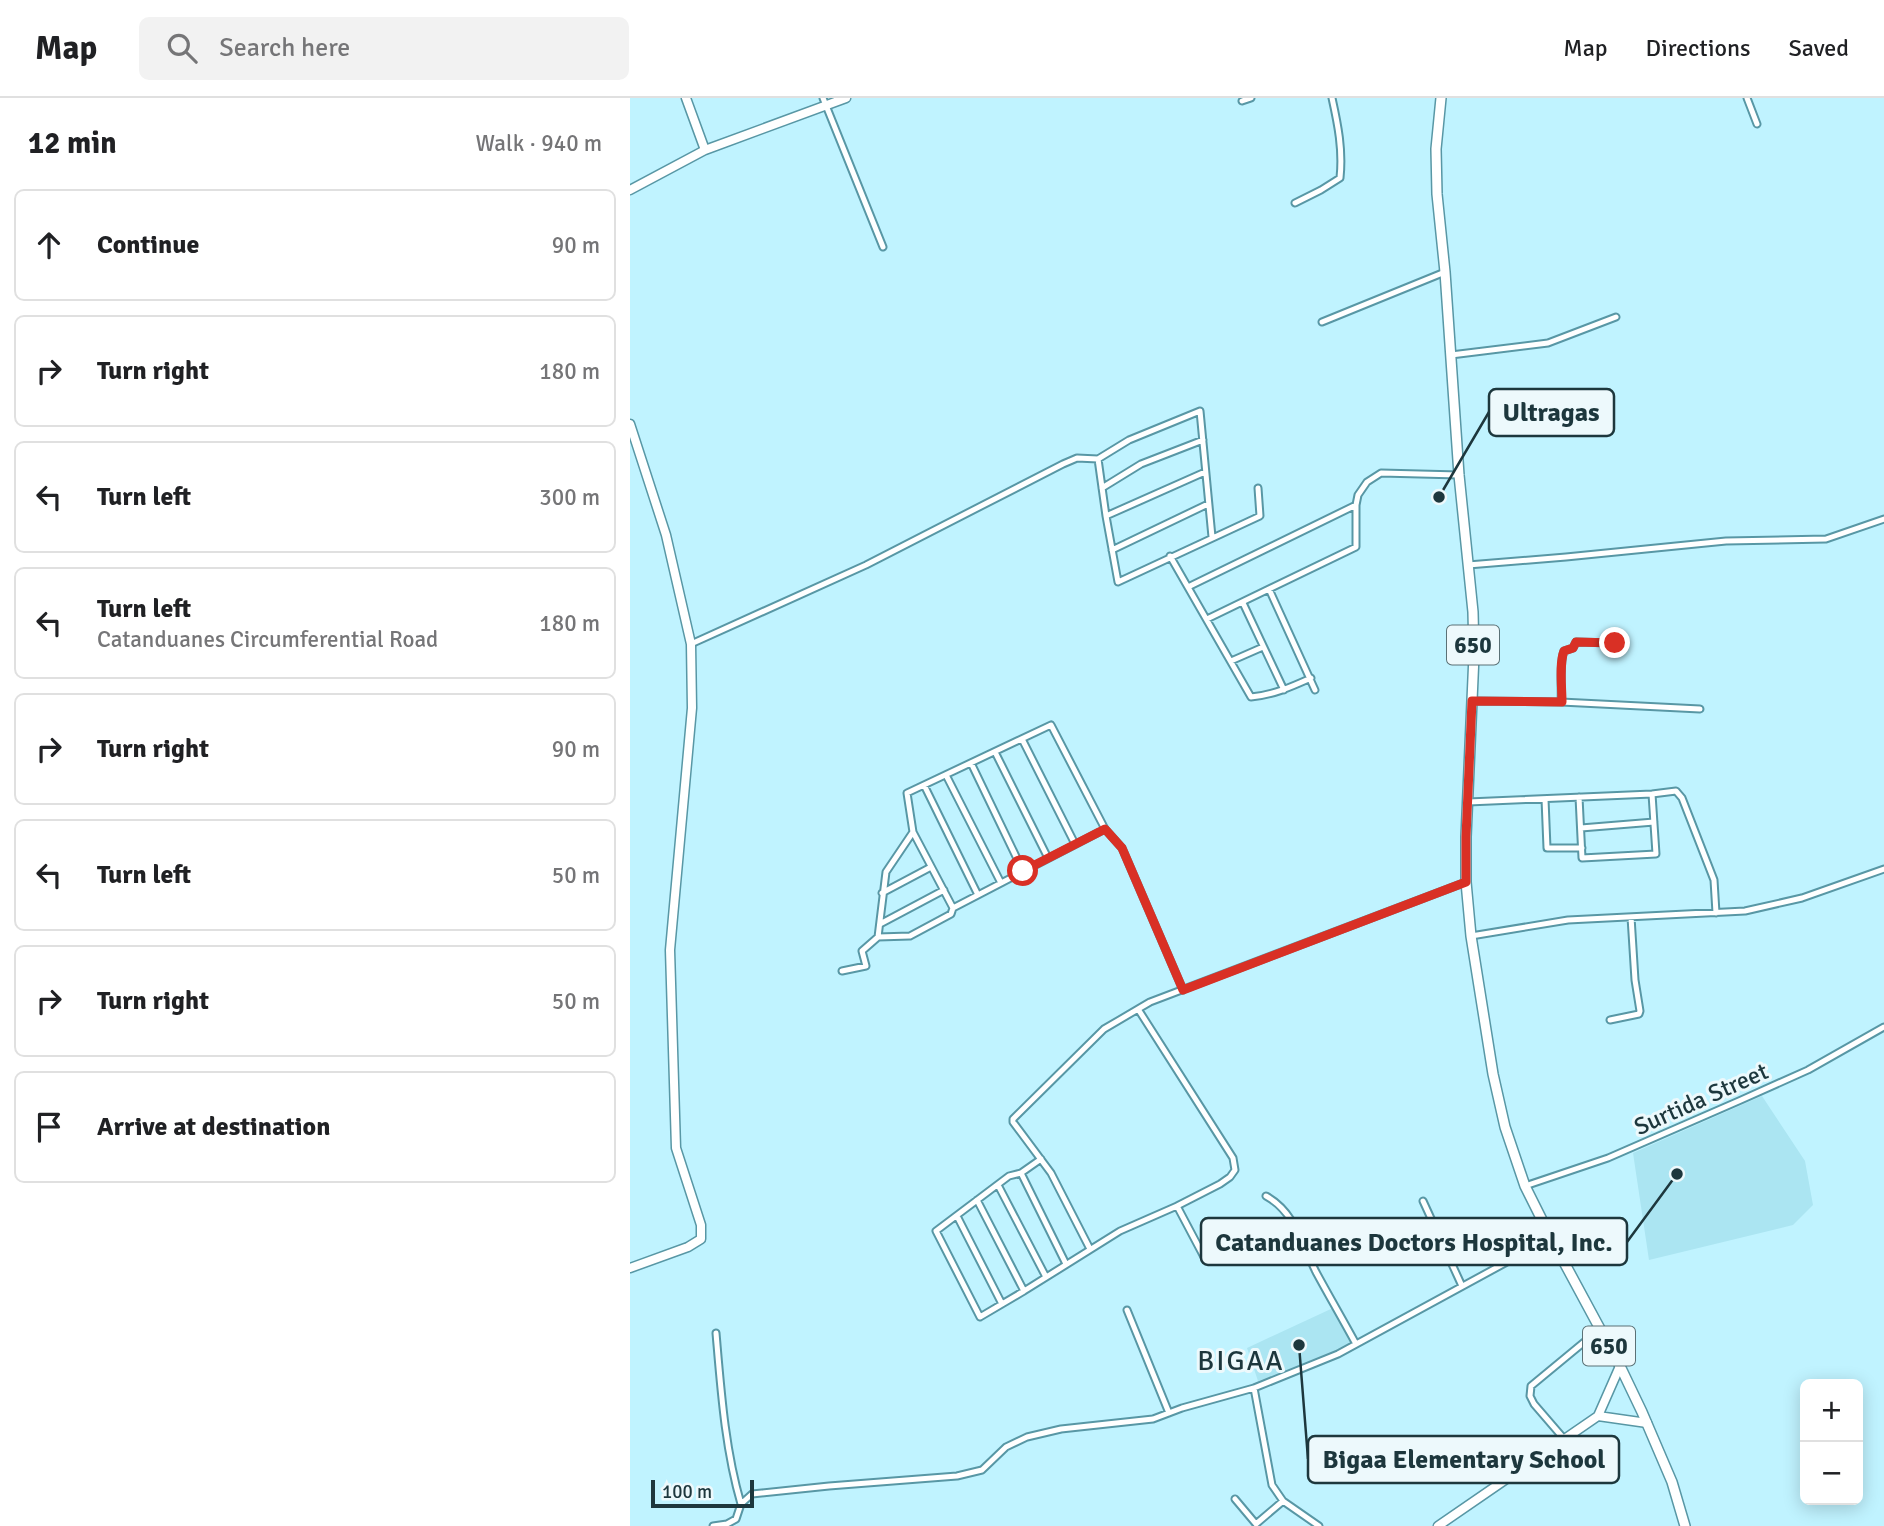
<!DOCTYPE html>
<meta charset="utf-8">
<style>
body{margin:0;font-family:Signika,sans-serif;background:#f2f2f2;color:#202124}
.controls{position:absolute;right:21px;bottom:21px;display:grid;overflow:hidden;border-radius:10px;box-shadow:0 4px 18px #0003}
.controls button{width:63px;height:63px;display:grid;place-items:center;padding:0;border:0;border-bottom:2px solid #e0e0e0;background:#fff;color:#202124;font:35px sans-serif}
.scale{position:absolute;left:21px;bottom:18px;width:103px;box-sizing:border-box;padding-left:7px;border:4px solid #1d373d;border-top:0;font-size:19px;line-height:24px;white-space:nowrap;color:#1d373d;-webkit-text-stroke:5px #edf9fc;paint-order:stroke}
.stop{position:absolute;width:21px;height:21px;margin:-16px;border:5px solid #d93025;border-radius:50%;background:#fff}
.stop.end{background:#d93025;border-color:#fff;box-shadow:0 2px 7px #0008}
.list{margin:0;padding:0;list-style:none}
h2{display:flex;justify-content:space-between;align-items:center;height:91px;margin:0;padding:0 28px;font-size:30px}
h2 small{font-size:23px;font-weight:400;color:#757577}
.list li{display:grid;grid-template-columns:46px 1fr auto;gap:21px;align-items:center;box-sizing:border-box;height:112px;margin:0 14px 14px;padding:0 14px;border:2px solid #e0e0e0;border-radius:10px}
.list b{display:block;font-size:26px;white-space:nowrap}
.list p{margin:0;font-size:23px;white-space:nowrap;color:#757577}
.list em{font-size:23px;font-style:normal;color:#757577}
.icon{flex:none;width:38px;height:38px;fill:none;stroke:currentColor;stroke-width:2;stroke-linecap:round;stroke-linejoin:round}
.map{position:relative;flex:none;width:1254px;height:1428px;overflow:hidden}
header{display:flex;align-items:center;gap:42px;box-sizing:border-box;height:98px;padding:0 35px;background:#fff;border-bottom:2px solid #e0e0e0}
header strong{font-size:33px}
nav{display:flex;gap:38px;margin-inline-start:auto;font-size:24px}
.search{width:490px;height:63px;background:#f2f2f2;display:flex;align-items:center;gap:18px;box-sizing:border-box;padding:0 24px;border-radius:10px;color:#757577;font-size:26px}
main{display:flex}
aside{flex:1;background:#fff}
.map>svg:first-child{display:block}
.built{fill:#abe5f2}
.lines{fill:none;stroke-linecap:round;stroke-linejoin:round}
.street-casing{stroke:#5897a5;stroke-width:9}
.secondary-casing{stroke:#5897a5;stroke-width:11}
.primary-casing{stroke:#5897a5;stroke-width:12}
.street{stroke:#fff;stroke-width:5}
.secondary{stroke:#fff;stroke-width:8}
.primary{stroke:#fff;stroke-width:9}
.route{stroke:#d93025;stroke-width:9}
.labels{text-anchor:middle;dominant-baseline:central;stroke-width:6;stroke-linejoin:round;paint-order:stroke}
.shield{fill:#edf9fc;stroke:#5b7176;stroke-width:2}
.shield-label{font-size:23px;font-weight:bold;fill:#1d373d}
.street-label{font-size:24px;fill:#1d373d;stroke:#edf9fc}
.quarter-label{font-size:28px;letter-spacing:2px;fill:#1d373d;stroke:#edf9fc}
.leader{fill:none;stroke:#1d373d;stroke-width:2.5}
.callout-dot{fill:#1d373d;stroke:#edf9fc;stroke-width:2.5}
.callout{fill:#edf9fc;stroke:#1d373d;stroke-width:2.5}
.callout-label{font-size:26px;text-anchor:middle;font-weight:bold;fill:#1d373d}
</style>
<header>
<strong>Map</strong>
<div class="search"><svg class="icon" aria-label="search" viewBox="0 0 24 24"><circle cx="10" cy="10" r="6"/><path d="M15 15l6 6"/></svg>Search here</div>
<nav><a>Map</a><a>Directions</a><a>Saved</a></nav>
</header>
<main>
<aside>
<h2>12 min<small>Walk · 940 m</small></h2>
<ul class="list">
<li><svg class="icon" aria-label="ahead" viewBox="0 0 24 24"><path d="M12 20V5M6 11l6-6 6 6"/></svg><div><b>Continue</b></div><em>90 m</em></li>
<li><svg class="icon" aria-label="right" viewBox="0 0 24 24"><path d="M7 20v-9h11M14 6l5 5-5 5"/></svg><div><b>Turn right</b></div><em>180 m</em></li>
<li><svg class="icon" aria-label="left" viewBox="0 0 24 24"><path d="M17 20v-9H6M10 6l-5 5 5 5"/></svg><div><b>Turn left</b></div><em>300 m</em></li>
<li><svg class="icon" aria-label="left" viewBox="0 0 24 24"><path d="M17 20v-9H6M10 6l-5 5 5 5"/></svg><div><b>Turn left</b><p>Catanduanes Circumferential Road</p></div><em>180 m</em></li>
<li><svg class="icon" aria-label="right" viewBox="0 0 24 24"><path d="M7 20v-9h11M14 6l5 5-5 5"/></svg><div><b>Turn right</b></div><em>90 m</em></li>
<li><svg class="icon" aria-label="left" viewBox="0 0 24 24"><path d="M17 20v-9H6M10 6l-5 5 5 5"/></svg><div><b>Turn left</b></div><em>50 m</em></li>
<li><svg class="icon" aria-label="right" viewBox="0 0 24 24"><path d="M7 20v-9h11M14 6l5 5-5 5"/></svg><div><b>Turn right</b></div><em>50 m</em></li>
<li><svg class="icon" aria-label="arrive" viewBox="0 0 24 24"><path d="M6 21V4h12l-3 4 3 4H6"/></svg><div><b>Arrive at destination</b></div></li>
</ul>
</aside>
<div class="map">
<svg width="1254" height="1428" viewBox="0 0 1254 1428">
<rect width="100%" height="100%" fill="#c0f3ff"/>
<!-- built -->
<path class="built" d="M 1132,998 L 1175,1063 L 1183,1107 L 1163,1127 L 1019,1162 L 1003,1055 Z
M 703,1210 L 721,1245 L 676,1267 L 628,1283 L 617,1250 Z"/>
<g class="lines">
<defs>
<path id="street" d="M 193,0 L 253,149
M 1117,0 L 1127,26
M 612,3 L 621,0
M 665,105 L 691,92 L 710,80 C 713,52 708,27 702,0
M 692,224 L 815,174
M 821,257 L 918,245 L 986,219
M 472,390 L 511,366 L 573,342
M 476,418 L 575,374
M 582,439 L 570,313 L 499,342 L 468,361 L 476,418 L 488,484 L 630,418 L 628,390
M 482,452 L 578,406
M 540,458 L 621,599 C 643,597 661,589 681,580
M 838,467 L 936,459 L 1096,443 L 1196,441 L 1254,421
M 558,489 L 726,407
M 639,491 L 685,592
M 613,505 L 654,592
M 577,521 L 726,449 L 726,407 L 728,397 L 737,384 L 751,375 L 829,377
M 61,546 L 236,467 L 433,366 L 447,360 L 468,361
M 601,563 L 633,549
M 842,603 L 931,604 L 1070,611
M 931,604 C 932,590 929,565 934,553 L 943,550 L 946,544 L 984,545
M 392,641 L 445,746
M 365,654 L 418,760
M 341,665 L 393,773
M 316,677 L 371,785
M 294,687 L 348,797
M 949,699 L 952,760 L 1026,756 L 1022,696
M 915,701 L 917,750 L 952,750
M 838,704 L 1022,696 L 1046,693 L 1052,700 L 1084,782 L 1086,815
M 951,730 L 1024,724
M 252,795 L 301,769
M 323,810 L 283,734 L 277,695 L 421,627 L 475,731 L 492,750 L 553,892
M 250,826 L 314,792
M 841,838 L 938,822 L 1115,813 L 1172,800 L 1254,771
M 248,839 L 280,838 L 321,816 L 323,810 L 475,731
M 212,873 L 236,868 L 232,853 L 248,839 L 256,774 L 283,734
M 980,922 L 1009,916 L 1010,913 L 1005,882 L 1001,819
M 391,1075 L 411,1061
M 368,1087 L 416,1179
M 895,1088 L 978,1060 L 1111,1002 L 1178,972 L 1254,929
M 636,1098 C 665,1114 672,1146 686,1174 C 699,1198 713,1222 726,1246
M 347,1102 L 394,1193
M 793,1103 L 832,1188
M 547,1108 L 574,1159
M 327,1118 L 372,1206
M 460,1151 L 421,1075 L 383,1024 L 383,1021 L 474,931 L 520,904 L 836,784
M 436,1166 L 391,1075 L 379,1078 L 306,1133 L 350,1219 L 394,1193 L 490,1133 L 547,1108 L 590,1086 L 600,1079 L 605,1072 L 603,1060 L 508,911
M 497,1212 L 539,1315
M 86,1235 C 91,1293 95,1351 111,1406
M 624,1290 L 642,1387 L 653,1403 L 689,1428
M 935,1342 L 904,1306 L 900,1298 L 901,1288 L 970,1231
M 605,1401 L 626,1426 L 653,1403
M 83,1428 L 97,1426 L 106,1421 L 111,1406 L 122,1396 L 199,1388 L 327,1378 L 352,1372 L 376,1349 L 397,1339 L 431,1331 L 523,1321 L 552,1310 L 624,1290 L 708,1256 L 921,1140"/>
<path id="secondary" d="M 56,0 L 75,52
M 0,92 L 75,52 L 216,0
M 0,326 L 36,437 L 61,546 L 62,610 L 40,852 L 46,1050 L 71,1127 L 71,1141 L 58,1149 L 0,1170
M 968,1318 L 1017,1325
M 808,1428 L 968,1318 L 990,1268"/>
<path id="primary" d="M 811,0 L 806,51 L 807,96 L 815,174 L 829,377 L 843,514 L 844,557 L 836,739 L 836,784 L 841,838 L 863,976 L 875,1029 L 895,1088 L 921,1140 L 990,1268 L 1012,1314 L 1042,1384 L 1055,1428"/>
</defs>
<!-- street casing -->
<use href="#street" class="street-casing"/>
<!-- secondary casing -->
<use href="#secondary" class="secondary-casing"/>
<!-- primary casing -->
<use href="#primary" class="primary-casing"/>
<!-- street -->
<use href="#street" class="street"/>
<!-- secondary -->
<use href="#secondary" class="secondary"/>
<!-- primary -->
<use href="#primary" class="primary"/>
</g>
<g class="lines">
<!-- route -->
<path class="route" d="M 393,773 L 475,731 L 492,750 L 553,892 L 836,784 L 836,739 L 842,603 L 932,604 C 932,590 929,565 934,553 L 943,550 L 946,544 L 985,545"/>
</g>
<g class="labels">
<!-- shield labels -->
<g class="shield">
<rect x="817" y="527.5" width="52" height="39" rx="5"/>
<rect x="953" y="1228.5" width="52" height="39" rx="5"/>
</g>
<g class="shield-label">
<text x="843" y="547">650</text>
<text x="979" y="1248">650</text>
</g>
<!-- street labels -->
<g class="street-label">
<text transform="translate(1071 1001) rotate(-24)">Surtida Street</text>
</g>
<!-- quarter labels -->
<g class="quarter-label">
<text x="611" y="1263">BIGAA</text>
</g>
</g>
<!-- callouts -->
<path class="leader" d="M809 399L859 314M1047 1076L997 1144M669 1247L678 1361"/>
<g class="callout-dot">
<circle cx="809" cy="399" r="7"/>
<circle cx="1047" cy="1076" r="7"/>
<circle cx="669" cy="1247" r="7"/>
</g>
<g class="callout">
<rect x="859" y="291" width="125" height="47" rx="7"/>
<rect x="571" y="1120" width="426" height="47" rx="7"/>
<rect x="678" y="1338" width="311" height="47" rx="7"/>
</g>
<g class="callout-label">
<text x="921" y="323">Ultragas</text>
<text x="784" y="1153">Catanduanes Doctors Hospital, Inc.</text>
<text x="834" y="1370">Bigaa Elementary School</text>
</g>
</svg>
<div class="controls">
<button>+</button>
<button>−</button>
</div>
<div class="scale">100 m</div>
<div class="stop" style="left:393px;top:773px"></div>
<div class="stop end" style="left:985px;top:545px"></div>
</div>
</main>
